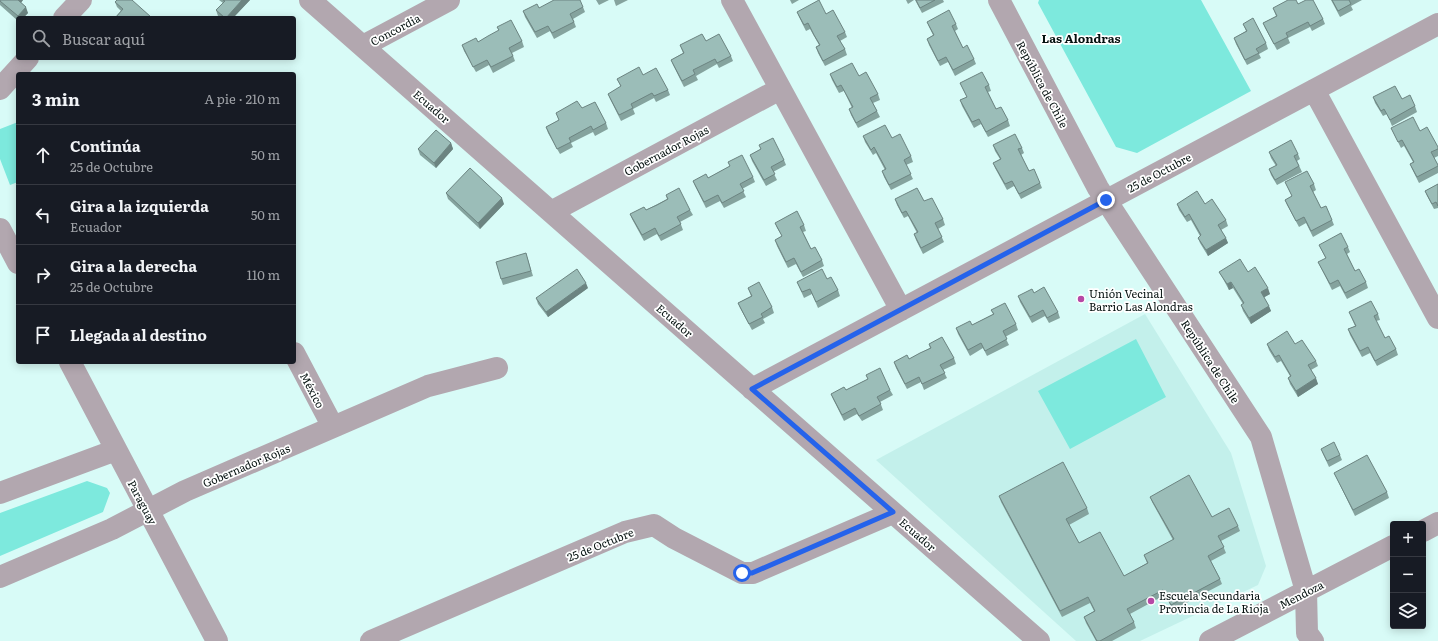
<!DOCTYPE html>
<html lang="es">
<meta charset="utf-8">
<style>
body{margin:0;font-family:Literata,serif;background:#242831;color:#f1f3f6}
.controls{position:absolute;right:12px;bottom:12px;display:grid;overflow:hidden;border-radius:4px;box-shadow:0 2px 10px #0003}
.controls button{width:36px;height:36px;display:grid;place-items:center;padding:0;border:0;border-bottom:1px solid #363941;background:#171b24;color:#f1f3f6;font:20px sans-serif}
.stop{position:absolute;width:12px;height:12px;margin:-9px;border:3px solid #2563eb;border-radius:50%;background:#fff}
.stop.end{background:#2563eb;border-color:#fff;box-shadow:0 1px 4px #0008}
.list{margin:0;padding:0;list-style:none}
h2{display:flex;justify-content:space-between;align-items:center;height:52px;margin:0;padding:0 16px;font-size:17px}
h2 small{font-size:13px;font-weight:400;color:#9ea1a6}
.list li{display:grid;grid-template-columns:26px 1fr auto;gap:12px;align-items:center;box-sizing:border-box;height:60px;padding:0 16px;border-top:1px solid #363941}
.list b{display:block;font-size:15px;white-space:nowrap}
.list p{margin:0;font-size:13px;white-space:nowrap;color:#9ea1a6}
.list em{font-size:13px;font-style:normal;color:#9ea1a6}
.icon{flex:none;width:22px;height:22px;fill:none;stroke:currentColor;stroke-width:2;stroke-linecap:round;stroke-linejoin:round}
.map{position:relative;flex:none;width:1438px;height:641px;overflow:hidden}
.search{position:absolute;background:#171b24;box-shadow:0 2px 10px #0003;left:16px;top:16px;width:280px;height:44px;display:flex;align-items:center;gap:10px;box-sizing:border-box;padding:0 14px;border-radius:4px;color:#9ea1a6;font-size:15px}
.panel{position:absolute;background:#171b24;box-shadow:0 2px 10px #0003;left:16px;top:72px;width:280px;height:292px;border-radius:4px}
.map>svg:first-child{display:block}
.built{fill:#c3f0eb}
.green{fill:#7de9dd}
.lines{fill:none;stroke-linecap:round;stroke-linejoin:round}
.minor{stroke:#b2a7af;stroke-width:22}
.wall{fill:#85a39e}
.shaded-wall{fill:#6c8481}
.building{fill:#9bbdb8;stroke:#6c8481}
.route{stroke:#2563eb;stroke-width:5}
.poi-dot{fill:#b647a5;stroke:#fff;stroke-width:1.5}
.labels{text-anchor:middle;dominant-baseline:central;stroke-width:3.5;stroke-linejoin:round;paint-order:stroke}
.street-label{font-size:11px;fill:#051110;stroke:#fff}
.poi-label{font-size:11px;fill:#051110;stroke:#fff;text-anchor:start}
.neighbourhood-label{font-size:12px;font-weight:bold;fill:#051110;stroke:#fff}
</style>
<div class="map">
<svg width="1438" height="641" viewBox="0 0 1438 641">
<rect width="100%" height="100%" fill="#d8fbf7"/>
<!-- built -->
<path class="built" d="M 1145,314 L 1231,453 L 1266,566 L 1258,585 L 1140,641 L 1076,641 L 876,460 Z"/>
<!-- green -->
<path class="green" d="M 1039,0 L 1201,0 L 1251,91 L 1137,153 L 1116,147 L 1038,3 Z
M 18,122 L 18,182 L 10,185 L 0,159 L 0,129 Z
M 1136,339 L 1166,397 L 1070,449 L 1038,391 Z
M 87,481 L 107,488 L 110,493 L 103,512 L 0,556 L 0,513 Z"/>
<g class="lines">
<!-- minor -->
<path class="minor" d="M 310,0 L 1039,641
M 732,0 L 901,310
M 999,0 L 1098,188 L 1261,437 L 1306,591 L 1307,633 L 1313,641
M 64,18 L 81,0
M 363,46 L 449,0
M 0,89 L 28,58
M 1314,90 L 1438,318
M 551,212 L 780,89
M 0,229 L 18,263
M 294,353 L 333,427
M 70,362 L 217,641
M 752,389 L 1438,24
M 0,493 L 116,450
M 1423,531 L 1438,523
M 0,577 L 112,529 L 185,491 L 428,386 L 497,368
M 371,641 L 625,532 L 654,525 L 674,538 L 742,573 L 753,573 L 893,513
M 1210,641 L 1393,546"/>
</g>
<!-- wall -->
<path class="wall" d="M 0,0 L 23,0 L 21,3 L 28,13 L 23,18 L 18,18 L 18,21 L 0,5 Z
M 219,0 L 250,0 L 233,18 L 221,18 L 218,16 L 216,10 L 223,3 Z
M 596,0 L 609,0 L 599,5 Z
M 614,0 L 628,0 L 616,6 Z
M 790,0 L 799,0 L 792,4 Z
M 906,0 L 914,0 L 908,4 Z
M 915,0 L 943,0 L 944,2 L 922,13 Z
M 1331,0 L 1362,0 L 1351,6 L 1353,10 L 1340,17 Z
M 115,2 L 151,17 L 151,18 L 115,18 L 121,11 L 117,7 Z
M 1298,4 L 1323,19 L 1325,24 L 1312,31 L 1310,27 L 1288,38 L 1290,43 L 1277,50 L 1265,28 L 1263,23 L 1276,16 L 1273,8 Z
M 583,7 L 585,12 L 573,19 L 576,27 L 554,39 L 550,31 L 537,38 L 525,17 L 523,11 L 539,8 Z
M 797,12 L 826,14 L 845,32 L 847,37 L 840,41 L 845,49 L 847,55 L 825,66 L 818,53 L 816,47 L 819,45 L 810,29 L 806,31 L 799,17 Z
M 927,22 L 956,24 L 958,29 L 955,31 L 963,48 L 974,59 L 976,64 L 955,76 L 948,62 L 940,66 L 929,45 L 927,39 L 933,35 L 929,27 Z
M 1243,24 L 1266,43 L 1268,49 L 1259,54 L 1261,58 L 1247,65 L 1236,44 L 1234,38 L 1246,31 Z
M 497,27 L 522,41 L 524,47 L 512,53 L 515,61 L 493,73 L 489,65 L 476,72 L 464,51 L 462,45 L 478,42 L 499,31 Z
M 706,41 L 731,56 L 733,61 L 719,68 L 717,64 L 696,76 L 698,80 L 684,87 L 673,65 L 671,60 L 683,53 L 680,45 Z
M 830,74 L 859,76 L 878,94 L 880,100 L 873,103 L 880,117 L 858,128 L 851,115 L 849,109 L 852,108 L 844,91 L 839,93 L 832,80 Z
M 643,75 L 668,90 L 670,95 L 656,102 L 654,98 L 633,109 L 635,114 L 621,121 L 610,99 L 608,94 L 621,87 L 617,79 Z
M 960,83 L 989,85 L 991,91 L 988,92 L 996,109 L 1008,120 L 1010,126 L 988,137 L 981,124 L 974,128 L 962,106 L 960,100 L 967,97 Z
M 1373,97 L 1402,99 L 1415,106 L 1417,112 L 1392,126 L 1387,114 L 1383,116 L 1375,103 Z
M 582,108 L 606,123 L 608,129 L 595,136 L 593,132 L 571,143 L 573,147 L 560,154 L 548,133 L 546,127 L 559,120 L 556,113 Z
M 1391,128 L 1420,131 L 1438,147 L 1438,156 L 1434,158 L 1438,165 L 1438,173 L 1419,183 L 1412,169 L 1410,164 L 1413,162 L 1404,146 L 1401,148 Z
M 863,136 L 892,138 L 911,156 L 913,162 L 906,165 L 913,179 L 891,190 L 884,177 L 882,171 L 885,170 L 876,153 L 873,155 L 865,142 Z
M 451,143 L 453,149 L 436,168 L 420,155 L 418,149 Z
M 759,145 L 784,160 L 786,165 L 773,172 L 777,180 L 766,186 L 752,161 L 750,155 L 761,149 Z
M 993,145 L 1022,148 L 1024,153 L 1021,155 L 1029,171 L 1040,183 L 1042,188 L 1021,199 L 1014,186 L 1007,190 L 995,168 L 993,163 L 1000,159 L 995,151 Z
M 1269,152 L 1298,154 L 1300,159 L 1297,161 L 1302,172 L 1277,185 L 1271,175 L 1269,169 L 1276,166 L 1271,158 Z
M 728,162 L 753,177 L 755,182 L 742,189 L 746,197 L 724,208 L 720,201 L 706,208 L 695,186 L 693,181 L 708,178 L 730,166 Z
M 1285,182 L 1314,184 L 1316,190 L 1313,192 L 1321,208 L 1332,220 L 1334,225 L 1313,237 L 1306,223 L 1299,227 L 1287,205 L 1285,200 L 1292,196 Z
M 1438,184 L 1438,208 L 1434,209 L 1427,196 L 1425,191 Z
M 446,193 L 504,204 L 480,229 L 448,199 Z
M 666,195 L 690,210 L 693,215 L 680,222 L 683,230 L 661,241 L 657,234 L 644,241 L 632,219 L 630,214 L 646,210 L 667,199 Z
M 895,199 L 924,201 L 943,219 L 945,225 L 938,229 L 944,242 L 923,254 L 916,240 L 914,234 L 917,233 L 908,216 L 904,218 L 897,205 Z
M 1177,204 L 1205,204 L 1226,220 L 1228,226 L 1221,230 L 1228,243 L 1208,256 L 1200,243 L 1198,238 L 1200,236 L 1191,220 L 1187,222 L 1179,210 Z
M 775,223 L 804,225 L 806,231 L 803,232 L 811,249 L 822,260 L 824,266 L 803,277 L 796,264 L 788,268 L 777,246 L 775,240 L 782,236 L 777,228 Z
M 1319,245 L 1348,247 L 1350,252 L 1347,254 L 1355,271 L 1366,282 L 1368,288 L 1347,299 L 1340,286 L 1332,290 L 1318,262 L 1326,259 Z
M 526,253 L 533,276 L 503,285 L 501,279 Z
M 1219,272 L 1248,272 L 1270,294 L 1264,297 L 1271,311 L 1251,324 L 1243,311 L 1241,305 L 1243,304 L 1233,288 L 1229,290 L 1222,277 Z
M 827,279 L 838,290 L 840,296 L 818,308 L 812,294 L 804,298 L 797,282 Z
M 588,288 L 548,317 L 538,304 L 536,298 Z
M 748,288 L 772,307 L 774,313 L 763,319 L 765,323 L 752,330 L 740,308 L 738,303 L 751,296 Z
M 1034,293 L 1058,312 L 1060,318 L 1049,323 L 1045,316 L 1032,323 L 1020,302 L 1018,296 Z
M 991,310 L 1016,324 L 1018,330 L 1005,337 L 1009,345 L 987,356 L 983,348 L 970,356 L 958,334 L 956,328 L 972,325 L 993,314 Z
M 1349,312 L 1378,314 L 1380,320 L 1376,321 L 1385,338 L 1396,349 L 1398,355 L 1377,366 L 1370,353 L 1362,357 L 1350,335 L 1348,329 L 1355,326 Z
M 929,344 L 954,358 L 956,364 L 943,370 L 947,378 L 924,390 L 921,382 L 907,389 L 896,368 L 894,362 L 909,359 L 930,348 Z
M 1267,344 L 1295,344 L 1316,361 L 1318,366 L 1311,370 L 1318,384 L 1298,397 L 1290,384 L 1288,378 L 1290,376 L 1281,361 L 1277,363 L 1269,350 Z
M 866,375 L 890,390 L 893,395 L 880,402 L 883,410 L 862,421 L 857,414 L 844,421 L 833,399 L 831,394 L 846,390 L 868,379 Z
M 1321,449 L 1340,455 L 1342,460 L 1329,467 L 1323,454 Z
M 1334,473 L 1387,492 L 1389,498 L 1355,516 L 1337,479 Z
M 999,496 L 1087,508 L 1089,514 L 1069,525 L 1079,543 L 1124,576 L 1147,563 L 1144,555 L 1173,540 L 1152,502 L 1150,497 L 1238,526 L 1240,531 L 1221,541 L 1226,553 L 1211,561 L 1220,579 L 1222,584 L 1173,610 L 1165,595 L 1130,614 L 1134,622 L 1136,628 L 1112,641 L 1096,641 L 1086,623 L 1084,617 L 1094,611 L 1090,603 L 1062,617 L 1001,502 Z"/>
<!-- shaded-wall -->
<path class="shaded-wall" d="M 17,0 L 23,0 L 19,5 Z
M 242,0 L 250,0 L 233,18 L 226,18 Z
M 26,7 L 28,13 L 23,18 L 18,18 L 18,16 Z
M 451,143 L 453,149 L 436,168 L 434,163 Z
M 502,198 L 504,204 L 480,229 L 478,223 Z
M 1226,238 L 1228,243 L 1208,256 L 1206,250 Z
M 1231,282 L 1233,288 L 1229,290 L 1227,284 Z
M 586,283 L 588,288 L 548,317 L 546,312 Z
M 1268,288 L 1270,294 L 1263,298 L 1261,292 Z
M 1269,306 L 1271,311 L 1251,324 L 1249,318 Z
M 1316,378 L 1318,384 L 1298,397 L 1296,391 Z"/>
<!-- building -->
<path class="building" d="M 0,0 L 18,0 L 26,7 L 18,16 L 0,1 Z
M 117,0 L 132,0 L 151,17 L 149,18 L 115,18 L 123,9 L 115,2 Z
M 223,0 L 242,0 L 226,18 L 225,18 L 216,10 L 225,1 Z
M 554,0 L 580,0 L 583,7 L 570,14 L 574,22 L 552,33 L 548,26 L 535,32 L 523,11 L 537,4 L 539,8 Z
M 819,0 L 826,14 L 833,10 L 845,32 L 837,36 L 845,49 L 823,61 L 816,47 L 820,45 L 814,35 L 808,23 L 804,25 L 797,12 Z
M 916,0 L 935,0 L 920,8 Z
M 1288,0 L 1296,0 L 1298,4 L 1306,0 L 1313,0 L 1323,19 L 1310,26 L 1308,22 L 1286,33 L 1288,37 L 1274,44 L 1263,23 L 1277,16 L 1273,8 Z
M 1332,0 L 1349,0 L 1351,4 L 1338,11 Z
M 949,10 L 956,24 L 952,26 L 963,48 L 967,45 L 974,59 L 953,70 L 946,57 L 938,61 L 927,39 L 934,35 L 927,22 Z
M 1253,18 L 1266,43 L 1256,49 L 1259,53 L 1245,60 L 1234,38 L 1247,31 L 1243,24 Z
M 511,20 L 522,41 L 509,48 L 513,56 L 491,67 L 487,60 L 473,67 L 462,45 L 476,38 L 478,42 L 488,36 L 499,30 L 497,27 Z
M 702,34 L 706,41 L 719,34 L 731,56 L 717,63 L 715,59 L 693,70 L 695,74 L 682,81 L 671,60 L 684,53 L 680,45 Z
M 852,63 L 859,76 L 866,72 L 878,94 L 870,98 L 877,111 L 856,123 L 849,109 L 853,107 L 841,85 L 837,87 L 830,74 Z
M 639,67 L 643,75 L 656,68 L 668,90 L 654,96 L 652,93 L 631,104 L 633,108 L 619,115 L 608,94 L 621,86 L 617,79 Z
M 982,72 L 989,85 L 985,87 L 996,109 L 1001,107 L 1008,120 L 986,132 L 979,119 L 972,122 L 960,100 L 967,97 L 960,83 Z
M 1395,86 L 1402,99 L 1410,95 L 1415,106 L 1390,120 L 1384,109 L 1381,111 L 1373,97 Z
M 577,101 L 582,108 L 595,102 L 606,123 L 593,130 L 591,126 L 569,138 L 571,142 L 557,149 L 546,127 L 559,120 L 556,113 Z
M 1413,117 L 1420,131 L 1427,127 L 1438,147 L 1438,149 L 1431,152 L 1438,165 L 1438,166 L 1417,177 L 1410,164 L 1414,162 L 1402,140 L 1398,142 L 1391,128 Z
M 885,125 L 892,138 L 900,134 L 911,156 L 904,160 L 911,174 L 889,185 L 882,171 L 886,169 L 874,147 L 871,150 L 863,136 Z
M 436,130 L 451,143 L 434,163 L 418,149 Z
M 1015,134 L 1022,148 L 1018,149 L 1029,171 L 1034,169 L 1040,183 L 1019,194 L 1012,181 L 1005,184 L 993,163 L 1001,159 L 993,145 Z
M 773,138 L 784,160 L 771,167 L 775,174 L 764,180 L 750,155 L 761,149 L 759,145 Z
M 1291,140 L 1298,154 L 1294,156 L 1299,166 L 1275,180 L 1269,169 L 1277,165 L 1269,152 Z
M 742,155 L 753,177 L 740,184 L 744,191 L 722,203 L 718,195 L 704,202 L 693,181 L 706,174 L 708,178 L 730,166 L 728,162 Z
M 470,168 L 502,198 L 478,223 L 446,193 Z
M 1307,171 L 1314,184 L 1310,186 L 1321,208 L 1326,206 L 1332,220 L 1311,231 L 1304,217 L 1296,221 L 1285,200 L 1292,196 L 1285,182 Z
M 1438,184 L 1438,206 L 1436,202 L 1432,204 L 1425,191 Z
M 679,188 L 690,210 L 677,217 L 681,224 L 659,236 L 655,228 L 642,235 L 630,214 L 644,207 L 646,210 L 657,205 L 668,199 L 666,195 Z
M 917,188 L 924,201 L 932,198 L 943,219 L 935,223 L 942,237 L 921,248 L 914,234 L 918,232 L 906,211 L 902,213 L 895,199 Z
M 1197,191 L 1205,204 L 1212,199 L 1226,220 L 1218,225 L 1226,238 L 1206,250 L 1198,238 L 1201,235 L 1189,214 L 1185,217 L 1177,204 Z
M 797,211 L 804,225 L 800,227 L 811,249 L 815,247 L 822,260 L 801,272 L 794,258 L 786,262 L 775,240 L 782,236 L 775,223 Z
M 1341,233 L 1348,247 L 1344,249 L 1355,271 L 1359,269 L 1366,282 L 1345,293 L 1338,280 L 1330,284 L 1318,262 L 1326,258 L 1319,245 Z
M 526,253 L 531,271 L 501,279 L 496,262 Z
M 1240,259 L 1248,272 L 1255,267 L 1268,288 L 1261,292 L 1269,306 L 1249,318 L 1241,305 L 1244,303 L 1231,282 L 1227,284 L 1219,272 Z
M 577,269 L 586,283 L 546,312 L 536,298 Z
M 822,269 L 827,279 L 831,277 L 838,290 L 816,302 L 810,289 L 802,292 L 797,282 Z
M 759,282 L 772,307 L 761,314 L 763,317 L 749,324 L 738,303 L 752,296 L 748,288 Z
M 1044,287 L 1058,312 L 1047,318 L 1043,310 L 1030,317 L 1018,296 L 1032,289 L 1034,293 Z
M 1371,301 L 1378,314 L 1374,316 L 1385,338 L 1389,336 L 1396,349 L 1375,361 L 1368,347 L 1360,351 L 1348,329 L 1356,326 L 1349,312 Z
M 1005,303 L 1016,324 L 1003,331 L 1007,339 L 985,351 L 981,343 L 968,350 L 956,328 L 970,321 L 972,325 L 994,314 L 991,310 Z
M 1287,331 L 1295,344 L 1302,340 L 1316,361 L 1308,365 L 1316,378 L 1296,391 L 1288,378 L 1291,376 L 1279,355 L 1275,357 L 1267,344 Z
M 942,337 L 954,358 L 940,365 L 945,373 L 922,384 L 919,377 L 905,384 L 894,362 L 907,355 L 909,359 L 920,353 L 931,348 L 929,344 Z
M 880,368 L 890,390 L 877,397 L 881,404 L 859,416 L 855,408 L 842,415 L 831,394 L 844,387 L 846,390 L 868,379 L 866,375 Z
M 1334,442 L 1340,455 L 1327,461 L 1321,449 Z
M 1367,455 L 1387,492 L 1353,510 L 1334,473 Z
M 1063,462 L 1087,508 L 1066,519 L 1079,543 L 1100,532 L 1124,576 L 1148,563 L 1144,555 L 1174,539 L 1150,497 L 1189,475 L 1212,517 L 1229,508 L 1238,526 L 1218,536 L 1224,547 L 1208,556 L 1220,579 L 1171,605 L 1163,590 L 1127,609 L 1134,622 L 1100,641 L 1097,641 L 1084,617 L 1095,611 L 1088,597 L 1060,611 L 999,496 Z"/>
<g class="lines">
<!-- route -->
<path class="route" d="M 742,573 L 752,573 L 893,512 L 752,389 L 1106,200"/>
</g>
<!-- markers -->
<g class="poi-dot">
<circle cx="1081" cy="299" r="4"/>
<circle cx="1151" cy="601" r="4"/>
</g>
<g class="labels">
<!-- street labels -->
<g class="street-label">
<text transform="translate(395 29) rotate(-28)">Concordia</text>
<text transform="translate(1043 84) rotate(62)">República de Chile</text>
<text transform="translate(432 106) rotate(41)">Ecuador</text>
<text transform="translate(666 150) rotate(-28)">Gobernador Rojas</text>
<text transform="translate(1159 172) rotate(-28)">25 de Octubre</text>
<text transform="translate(675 320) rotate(41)">Ecuador</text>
<text transform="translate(1211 361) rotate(57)">República de Chile</text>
<text transform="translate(313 390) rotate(62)">México</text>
<text transform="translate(246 465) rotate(-23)">Gobernador Rojas</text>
<text transform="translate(143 502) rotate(62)">Paraguay</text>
<text transform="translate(918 534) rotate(41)">Ecuador</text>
<text transform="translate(600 544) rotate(-22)">25 de Octubre</text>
<text transform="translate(1301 594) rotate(-27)">Mendoza</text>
</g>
<!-- poi labels -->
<g class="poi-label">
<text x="1089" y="293">Unión Vecinal<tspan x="1089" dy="13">Barrio Las Alondras</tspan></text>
<text x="1159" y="595">Escuela Secundaria<tspan x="1159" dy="13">Provincia de La Rioja</tspan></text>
</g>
<!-- neighbourhood labels -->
<g class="neighbourhood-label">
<text x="1081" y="38">Las Alondras</text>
</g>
</g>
</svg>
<div class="controls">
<button>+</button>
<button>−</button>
<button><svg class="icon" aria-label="layers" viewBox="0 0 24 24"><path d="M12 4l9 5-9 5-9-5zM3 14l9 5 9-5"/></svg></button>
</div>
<div class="stop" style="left:742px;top:573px"></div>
<div class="stop end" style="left:1106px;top:200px"></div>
<div class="search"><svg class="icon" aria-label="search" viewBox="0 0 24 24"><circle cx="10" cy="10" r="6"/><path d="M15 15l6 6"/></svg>Buscar aquí</div>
<section class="panel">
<h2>3 min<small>A pie · 210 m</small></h2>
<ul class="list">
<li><svg class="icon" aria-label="ahead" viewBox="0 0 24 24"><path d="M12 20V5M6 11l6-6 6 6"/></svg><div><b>Continúa</b><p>25 de Octubre</p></div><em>50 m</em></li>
<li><svg class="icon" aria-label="left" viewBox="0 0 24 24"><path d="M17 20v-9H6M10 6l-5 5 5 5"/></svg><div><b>Gira a la izquierda</b><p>Ecuador</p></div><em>50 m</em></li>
<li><svg class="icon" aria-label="right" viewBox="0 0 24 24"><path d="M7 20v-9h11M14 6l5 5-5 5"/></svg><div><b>Gira a la derecha</b><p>25 de Octubre</p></div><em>110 m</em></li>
<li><svg class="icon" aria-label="arrive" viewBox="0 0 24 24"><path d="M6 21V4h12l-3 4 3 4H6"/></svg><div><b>Llegada al destino</b></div></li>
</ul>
</section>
</div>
